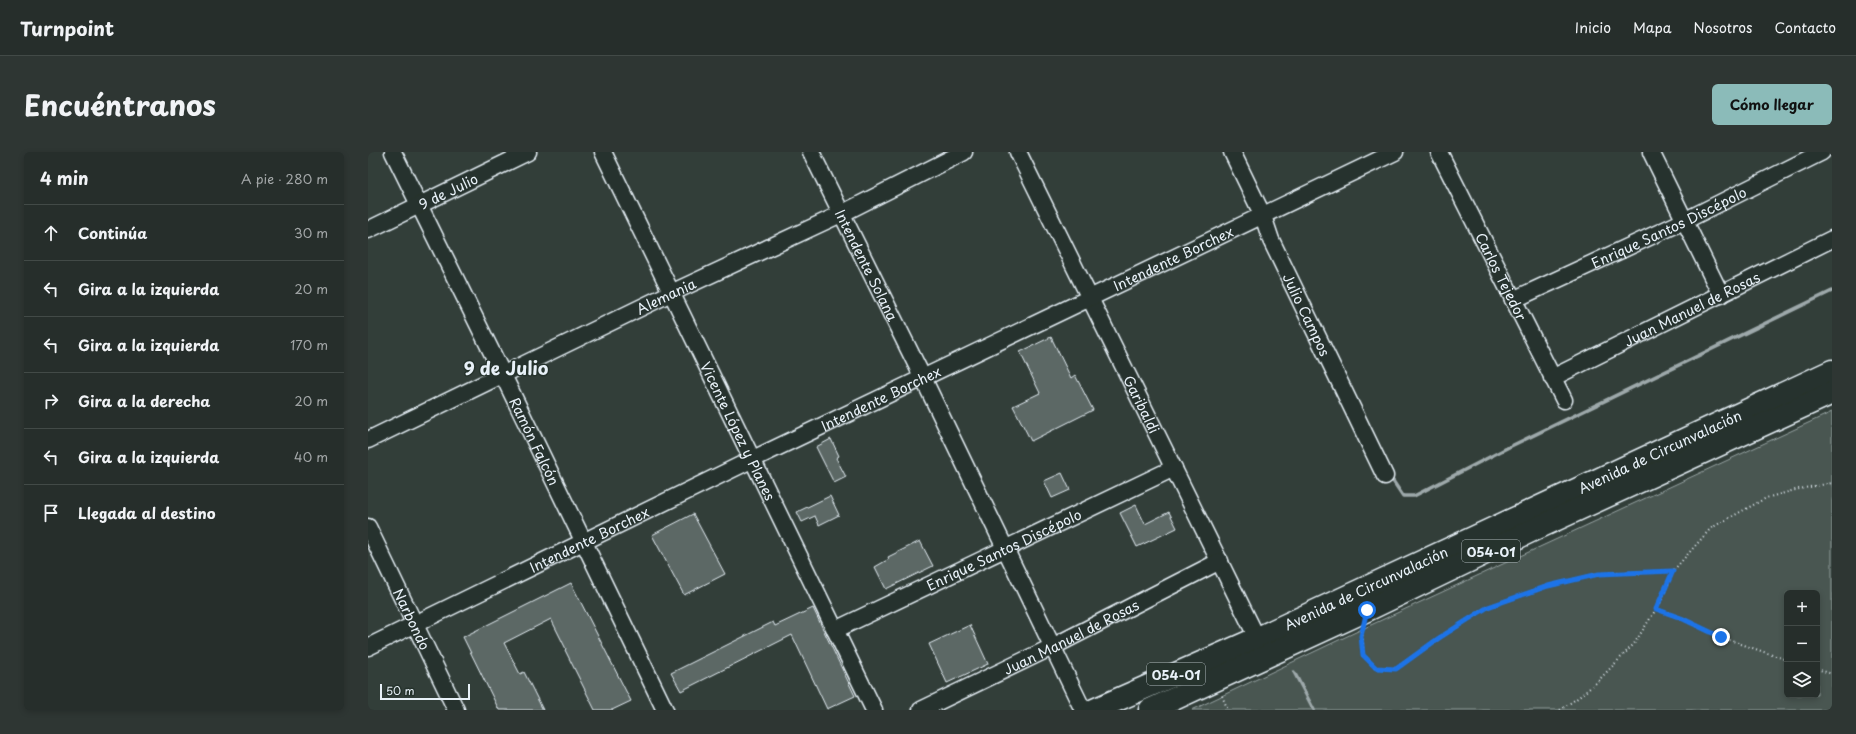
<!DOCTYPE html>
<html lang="es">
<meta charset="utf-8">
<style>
body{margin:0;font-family:"Playpen Sans",sans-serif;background:#2e3633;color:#f1f3f6}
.controls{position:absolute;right:12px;bottom:12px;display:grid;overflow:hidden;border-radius:6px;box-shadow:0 2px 6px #0003}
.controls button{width:36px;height:36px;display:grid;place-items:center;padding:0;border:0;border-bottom:1px solid #424a47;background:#262e2b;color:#f1f3f6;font:20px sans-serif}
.scale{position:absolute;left:12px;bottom:10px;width:90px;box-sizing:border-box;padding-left:4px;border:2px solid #e8f1f8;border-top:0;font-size:11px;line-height:14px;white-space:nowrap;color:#e8f1f8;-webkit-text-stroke:3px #26332d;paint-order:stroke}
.stop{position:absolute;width:12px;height:12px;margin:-9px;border:3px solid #1a73e8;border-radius:50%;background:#fff}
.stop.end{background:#1a73e8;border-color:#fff;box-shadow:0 1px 4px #0008}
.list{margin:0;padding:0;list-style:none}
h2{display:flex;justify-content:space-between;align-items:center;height:52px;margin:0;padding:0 16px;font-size:17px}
h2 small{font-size:13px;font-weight:400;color:#a4a8a9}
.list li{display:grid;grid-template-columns:26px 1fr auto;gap:12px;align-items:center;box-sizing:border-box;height:56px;padding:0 16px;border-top:1px solid #424a47}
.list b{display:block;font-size:15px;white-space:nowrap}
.list em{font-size:13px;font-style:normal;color:#a4a8a9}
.icon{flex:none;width:22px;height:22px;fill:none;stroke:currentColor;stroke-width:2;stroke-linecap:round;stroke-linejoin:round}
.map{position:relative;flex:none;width:1464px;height:558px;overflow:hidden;border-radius:6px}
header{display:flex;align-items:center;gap:24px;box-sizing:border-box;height:56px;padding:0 20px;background:#262e2b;border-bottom:1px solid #424a47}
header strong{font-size:19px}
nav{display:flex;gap:22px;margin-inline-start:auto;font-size:14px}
.intro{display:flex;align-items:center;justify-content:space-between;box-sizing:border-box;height:96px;padding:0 24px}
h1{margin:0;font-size:28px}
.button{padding:10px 18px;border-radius:6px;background:#8bbbb9;color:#111;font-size:14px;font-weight:700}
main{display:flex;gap:24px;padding:0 24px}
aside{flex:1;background:#262e2b;border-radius:6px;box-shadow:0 2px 6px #0003}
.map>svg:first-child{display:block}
.green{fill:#495651;stroke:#98a4a4;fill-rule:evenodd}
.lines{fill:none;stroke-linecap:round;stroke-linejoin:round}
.stream{stroke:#9ea9ab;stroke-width:3.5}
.building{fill:#5c6865;stroke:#e8f1f8}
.minor-casing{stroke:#e8f1f8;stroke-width:19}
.highway-casing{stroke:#e8f1f8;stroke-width:25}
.path{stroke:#e8f1f8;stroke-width:2;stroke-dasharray:1 3;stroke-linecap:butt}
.minor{stroke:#26332d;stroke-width:16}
.highway{stroke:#26332d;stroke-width:22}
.route{stroke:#1a73e8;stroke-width:5}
.labels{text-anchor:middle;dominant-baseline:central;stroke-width:3;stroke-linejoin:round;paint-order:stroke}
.shield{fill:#26332d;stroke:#aeb8bb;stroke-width:1}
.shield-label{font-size:13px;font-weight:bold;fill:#e8f1f8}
.street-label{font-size:14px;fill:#e8f1f8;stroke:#26332d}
.district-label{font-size:18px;font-weight:bold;fill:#e8f1f8;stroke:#26332d}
</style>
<header>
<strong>Turnpoint</strong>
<nav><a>Inicio</a><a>Mapa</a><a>Nosotros</a><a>Contacto</a></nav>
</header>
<div class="intro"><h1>Encuéntranos</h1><a class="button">Cómo llegar</a></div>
<main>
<aside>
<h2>4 min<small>A pie · 280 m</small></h2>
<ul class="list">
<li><svg class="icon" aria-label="ahead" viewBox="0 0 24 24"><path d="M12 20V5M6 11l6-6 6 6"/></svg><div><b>Continúa</b></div><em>30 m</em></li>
<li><svg class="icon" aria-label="left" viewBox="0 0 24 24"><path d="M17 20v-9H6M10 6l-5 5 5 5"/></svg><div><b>Gira a la izquierda</b></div><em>20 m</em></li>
<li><svg class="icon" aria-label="left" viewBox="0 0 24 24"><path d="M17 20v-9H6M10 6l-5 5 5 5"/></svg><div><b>Gira a la izquierda</b></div><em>170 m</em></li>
<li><svg class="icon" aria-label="right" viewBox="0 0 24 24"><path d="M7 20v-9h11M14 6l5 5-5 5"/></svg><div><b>Gira a la derecha</b></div><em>20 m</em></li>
<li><svg class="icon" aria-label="left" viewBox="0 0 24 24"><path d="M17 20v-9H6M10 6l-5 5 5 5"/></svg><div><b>Gira a la izquierda</b></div><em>40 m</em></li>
<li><svg class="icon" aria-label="arrive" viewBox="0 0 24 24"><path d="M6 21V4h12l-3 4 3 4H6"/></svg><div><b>Llegada al destino</b></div></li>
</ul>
</aside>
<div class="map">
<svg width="1464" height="558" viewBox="0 0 1464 558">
<rect width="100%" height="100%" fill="#323e39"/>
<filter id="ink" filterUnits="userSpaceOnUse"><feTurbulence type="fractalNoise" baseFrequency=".025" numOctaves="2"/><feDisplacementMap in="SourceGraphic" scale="8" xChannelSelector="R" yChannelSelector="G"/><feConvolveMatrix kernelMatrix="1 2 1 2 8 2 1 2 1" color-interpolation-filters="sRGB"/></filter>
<g filter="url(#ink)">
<!-- green -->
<path class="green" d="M 1464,260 L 1464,558 L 824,558 L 992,478 ZM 1419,441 L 1449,441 L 1449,543 L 1419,543 Z"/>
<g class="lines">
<!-- stream -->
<path class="stream" d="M 1025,329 L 1035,344 L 1046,344 L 1139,296 L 1464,139
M 926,520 L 946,558"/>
</g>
<!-- building -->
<path class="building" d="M 683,185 L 703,226 L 707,223 L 725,258 L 663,289 L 645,254 L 672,241 L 652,200 Z
M 463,287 L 471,304 L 468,306 L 478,325 L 466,331 L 448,295 Z
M 694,321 L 702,338 L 684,346 L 676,329 Z
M 462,344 L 471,363 L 451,373 L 447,364 L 434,370 L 429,360 Z
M 768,353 L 777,372 L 801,360 L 809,376 L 769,395 L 752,361 Z
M 325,362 L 357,422 L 316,443 L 284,383 Z
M 552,389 L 565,414 L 518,437 L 507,415 L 521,407 L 520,405 Z
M 203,431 L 263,549 L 244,558 L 227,558 L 197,498 L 198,497 L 183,467 L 136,491 L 152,522 L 156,520 L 175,558 L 131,558 L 95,485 Z
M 445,456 L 487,544 L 459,557 L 424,483 L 313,539 L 303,521 L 405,470 L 407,474 Z
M 602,473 L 620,512 L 579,531 L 561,492 Z"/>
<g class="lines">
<defs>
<g id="minor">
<path id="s1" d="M 25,0 L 135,223 L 297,558"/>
<path id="s2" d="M 235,0 L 506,558"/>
<path id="s3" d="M 443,0 L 555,226 L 715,558"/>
<path id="s4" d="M 650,0 L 894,496"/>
<path id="s5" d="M 864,0 L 895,64 L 903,88 L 1017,324"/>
<path id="s6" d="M 1071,0 L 1196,248"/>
<path d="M 1283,0 L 1353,143"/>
<path id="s7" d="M 0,78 L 160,0"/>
<path id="s8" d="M 1145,148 L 1316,69 L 1454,0"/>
<path id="s9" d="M 1184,226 L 1464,87"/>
<path id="s10" d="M 0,288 L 303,141 L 473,62 L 596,0"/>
<path id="s11" d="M 0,375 L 88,558"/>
<path id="s12" d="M 467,478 L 806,316"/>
<path id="s13" d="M 0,495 L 383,308 L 1027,0"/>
<path id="s14" d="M 553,558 L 684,495 L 852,409"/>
</g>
<g id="highway">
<path id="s15" d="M 726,558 L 890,486 L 1464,219"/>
<path d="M 782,558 L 999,458 L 1167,377 L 1464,241"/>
</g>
</defs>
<!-- minor casing -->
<use href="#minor" class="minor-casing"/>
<!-- highway casing -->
<use href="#highway" class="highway-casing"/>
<!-- path -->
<path class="path" d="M 1288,457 L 1313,466 L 1353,485 L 1419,508
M 994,479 L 995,503 L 1008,516 L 1028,517 L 1071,486 L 1120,455 L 1180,434 L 1231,422 L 1305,419
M 1449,517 L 1464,522
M 854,544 L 860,558
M 1192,558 L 1211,545 L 1228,531 L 1266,492 L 1292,451 L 1305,419 L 1343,376 L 1398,346 L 1431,337 L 1464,331"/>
<!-- minor -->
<use href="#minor" class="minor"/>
<!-- highway -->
<use href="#highway" class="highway"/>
</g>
</g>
<g class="lines" filter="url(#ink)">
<!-- route -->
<path class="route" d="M 999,458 L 993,484 L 995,503 L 1008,516 L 1028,517 L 1071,486 L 1120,455 L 1180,434 L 1231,422 L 1305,419 L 1288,457 L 1313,466 L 1353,485"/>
</g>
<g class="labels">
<!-- shield labels -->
<g class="shield">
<rect x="1094" y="388" width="58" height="22" rx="3"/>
<rect x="779" y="511" width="58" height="22" rx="3"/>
</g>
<g class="shield-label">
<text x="1123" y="399">054-01</text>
<text x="808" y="522">054-01</text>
</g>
<!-- street labels -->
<g class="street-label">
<text stroke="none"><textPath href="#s7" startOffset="89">9 de Julio</textPath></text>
<text stroke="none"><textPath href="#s8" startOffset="172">Enrique Santos Discépolo</textPath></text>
<text stroke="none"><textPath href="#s13" startOffset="894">Intendente Borchex</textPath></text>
<text stroke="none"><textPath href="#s3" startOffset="126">Intendente Solana</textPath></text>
<text stroke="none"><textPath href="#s6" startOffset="139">Carlos Tejedor</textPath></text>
<text stroke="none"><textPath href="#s10" startOffset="331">Alemania</textPath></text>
<text stroke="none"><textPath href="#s9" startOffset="156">Juan Manuel de Rosas</textPath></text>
<text stroke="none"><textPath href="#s5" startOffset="179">Julio Campos</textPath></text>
<text stroke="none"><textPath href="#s13" startOffset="570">Intendente Borchex</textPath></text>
<text stroke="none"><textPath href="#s4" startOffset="281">Garibaldi</textPath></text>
<text stroke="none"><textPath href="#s2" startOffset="310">Vicente López y Planes</textPath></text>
<text stroke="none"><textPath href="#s1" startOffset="322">Ramón Falcón</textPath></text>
<text stroke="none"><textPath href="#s15" startOffset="622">Avenida de Circunvalación</textPath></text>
<text stroke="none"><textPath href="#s13" startOffset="246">Intendente Borchex</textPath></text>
<text stroke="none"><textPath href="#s12" startOffset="187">Enrique Santos Discépolo</textPath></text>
<text stroke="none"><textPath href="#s15" startOffset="298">Avenida de Circunvalación</textPath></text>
<text stroke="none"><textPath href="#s11" startOffset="102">Narbondo</textPath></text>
<text stroke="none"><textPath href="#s14" startOffset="167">Juan Manuel de Rosas</textPath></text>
</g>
<!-- district labels -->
<g class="district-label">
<text x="138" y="215">9 de Julio</text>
</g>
</g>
</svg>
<div class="controls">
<button>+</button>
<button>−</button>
<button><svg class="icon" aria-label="layers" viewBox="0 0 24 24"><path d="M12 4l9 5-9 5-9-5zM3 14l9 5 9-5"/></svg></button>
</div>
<div class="scale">50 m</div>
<div class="stop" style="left:999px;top:458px"></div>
<div class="stop end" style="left:1353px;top:485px"></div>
</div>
</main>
